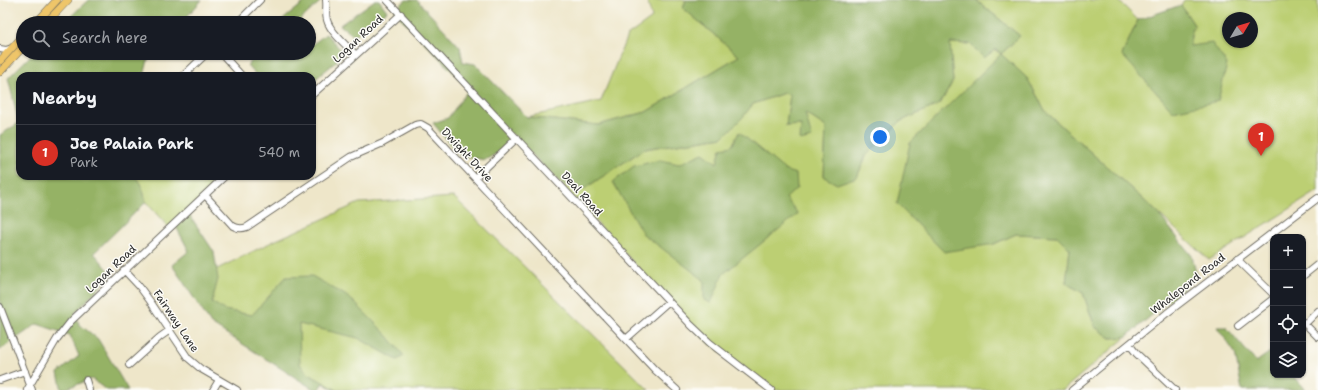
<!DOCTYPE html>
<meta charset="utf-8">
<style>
body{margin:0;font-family:"Shantell Sans",sans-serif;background:#242831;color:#f1f3f6}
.controls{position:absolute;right:12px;bottom:12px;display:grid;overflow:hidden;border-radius:8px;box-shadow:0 1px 3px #0004}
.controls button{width:36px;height:36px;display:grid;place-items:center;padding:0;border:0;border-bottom:1px solid #363941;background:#171b24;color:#f1f3f6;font:20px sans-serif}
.compass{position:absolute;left:1222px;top:12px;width:36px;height:36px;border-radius:50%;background:#171b24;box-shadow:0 1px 3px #0004;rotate:52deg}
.you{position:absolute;left:880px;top:137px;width:14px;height:14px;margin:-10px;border:3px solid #fff;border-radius:50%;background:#1a73e8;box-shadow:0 0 0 6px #1a73e833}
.badge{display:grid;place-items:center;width:26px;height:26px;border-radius:50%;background:#d93025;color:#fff;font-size:13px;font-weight:700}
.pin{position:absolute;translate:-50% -33px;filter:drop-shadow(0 1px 2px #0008)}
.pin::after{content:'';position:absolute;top:21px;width:14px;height:12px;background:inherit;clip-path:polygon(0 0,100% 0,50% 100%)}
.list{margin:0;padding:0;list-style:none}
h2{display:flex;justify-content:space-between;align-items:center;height:52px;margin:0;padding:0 16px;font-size:17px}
h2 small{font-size:13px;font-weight:400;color:#9ea1a6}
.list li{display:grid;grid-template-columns:26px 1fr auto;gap:12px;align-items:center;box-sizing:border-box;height:56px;padding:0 16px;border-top:1px solid #363941}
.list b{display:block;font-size:15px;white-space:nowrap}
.list p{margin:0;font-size:13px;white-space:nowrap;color:#9ea1a6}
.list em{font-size:13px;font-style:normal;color:#9ea1a6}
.icon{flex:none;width:22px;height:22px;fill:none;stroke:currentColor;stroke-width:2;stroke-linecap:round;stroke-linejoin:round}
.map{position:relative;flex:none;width:1318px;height:390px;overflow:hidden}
.search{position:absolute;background:#171b24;box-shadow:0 1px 3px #0004;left:16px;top:16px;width:300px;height:44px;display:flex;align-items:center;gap:10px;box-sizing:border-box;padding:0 14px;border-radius:22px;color:#9ea1a6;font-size:15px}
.panel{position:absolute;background:#171b24;box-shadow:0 1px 3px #0004;left:16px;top:72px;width:300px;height:108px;border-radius:12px}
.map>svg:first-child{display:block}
.green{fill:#bccf73;stroke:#747d4f;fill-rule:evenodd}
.forest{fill:#95b265;stroke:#606e48}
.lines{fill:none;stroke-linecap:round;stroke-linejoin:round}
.minor-casing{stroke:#6f6c62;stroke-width:8}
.major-casing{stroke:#6f6c62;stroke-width:8}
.minor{stroke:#fff;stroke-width:6}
.major{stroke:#eec569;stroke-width:7}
.labels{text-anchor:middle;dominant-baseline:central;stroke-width:3;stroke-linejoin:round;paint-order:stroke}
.street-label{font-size:11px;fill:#2b2b2b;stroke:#fdfcf7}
</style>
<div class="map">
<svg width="1318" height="390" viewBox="0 0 1318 390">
<rect width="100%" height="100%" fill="#fdfcf7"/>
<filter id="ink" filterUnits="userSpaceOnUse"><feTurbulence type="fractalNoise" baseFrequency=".025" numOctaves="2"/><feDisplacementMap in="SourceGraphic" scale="8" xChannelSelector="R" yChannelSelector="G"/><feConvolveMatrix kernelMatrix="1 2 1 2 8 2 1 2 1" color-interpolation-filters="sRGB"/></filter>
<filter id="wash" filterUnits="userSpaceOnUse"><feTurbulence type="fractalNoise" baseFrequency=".012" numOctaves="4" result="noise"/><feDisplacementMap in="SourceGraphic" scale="16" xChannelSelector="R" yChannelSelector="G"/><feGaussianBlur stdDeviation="0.9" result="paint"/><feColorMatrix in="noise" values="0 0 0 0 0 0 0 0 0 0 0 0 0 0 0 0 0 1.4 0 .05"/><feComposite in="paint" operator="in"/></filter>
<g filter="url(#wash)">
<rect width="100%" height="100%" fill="#eee6c9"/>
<!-- green -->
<path class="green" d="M 647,0 L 686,0 L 683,8 L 739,56 L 646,112 L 598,125 L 527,117 L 601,101 L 627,36 L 652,18 Z
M 976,0 L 1118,0 L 1138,20 L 1122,55 L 1190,46 L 1191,35 L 1194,25 L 1181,5 L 1184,0 L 1318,0 L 1318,191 L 1209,260 L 1157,212 L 1046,112 L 1027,78 L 994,244 L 1016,234 L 1057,236 L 1070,249 L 1066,283 L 1083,293 L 1095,327 L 1111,338 L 1126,337 L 1063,390 L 770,390 L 703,338 L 561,184 L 584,189 L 644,149 L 723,137 L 753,104 L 784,93 L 790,95 L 786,126 L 801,125 L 805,113 L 826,127 L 824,177 L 857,177 L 866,156 L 901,121 L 940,104 L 953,81 L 949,43 C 965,44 990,44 1001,54 L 1020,36 ZM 1228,18 L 1252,18 L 1252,42 L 1228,42 Z
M 134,176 L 225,176 L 169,228 L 146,202 L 141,183 Z
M 454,197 L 649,390 L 334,390 L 200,304 L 207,274 L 274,241 L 359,203 Z"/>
<!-- forest -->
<path class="forest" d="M 88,0 L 202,0 L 181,23 L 64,23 Z
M 307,0 L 319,0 L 320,2 L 297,23 L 279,23 Z
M 375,0 L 379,0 L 387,11 L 354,36 L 340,25 Z
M 406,0 L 417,0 L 460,47 L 463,62 L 475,64 L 527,117 L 598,125 L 646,112 L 739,56 L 683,8 L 686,0 L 976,0 L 1020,36 L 1001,54 L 1027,78 L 1046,112 L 1157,212 L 1192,256 L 1197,277 L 1126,337 L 1111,338 L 1095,327 L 1083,293 L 1066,283 L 1070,249 L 1057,236 L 1016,234 L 994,244 L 944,252 L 897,204 L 910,143 L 1001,54 L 996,49 L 984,58 L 970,44 L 950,43 L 953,81 L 940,104 L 901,121 L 866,156 L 857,177 L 837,184 L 824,177 L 826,127 L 805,113 L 812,138 L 800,141 L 801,125 L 786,126 L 790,95 L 784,93 L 753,104 L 742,118 L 723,137 L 644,149 L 584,189 L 561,184 L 511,133 L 503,150 L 485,160 L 459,155 L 433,123 L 448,118 L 469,89 L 394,11 Z
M 1181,5 L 1194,25 L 1191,35 L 1190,46 L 1212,43 L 1227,64 L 1218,101 L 1173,111 L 1122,55 L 1138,20 Z
M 326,34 L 345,54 L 312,82 L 312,76 L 257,76 L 247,65 L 261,53 L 286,53 L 291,60 L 301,53 L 309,53 L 309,47 Z
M 33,53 L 154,53 L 148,60 L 144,76 L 20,76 L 20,176 L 134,176 L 141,183 L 146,202 L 94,253 L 112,274 L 75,313 L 79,324 L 98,339 L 128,390 L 106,390 L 92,379 L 62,390 L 58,373 L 79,356 L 70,335 L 37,324 L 0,350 L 0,135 L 19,123 L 8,78 Z
M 739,132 L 786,171 L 796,174 L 797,188 L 786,198 L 798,214 L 723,274 L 711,303 L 704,300 L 704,280 L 643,234 L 613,182 L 634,166 L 660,160 L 679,164 L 703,153 L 717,163 L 721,148 L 732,146 Z
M 187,211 L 214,252 L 218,279 L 212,302 L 224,310 L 252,315 L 286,277 L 312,276 L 345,295 L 354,302 L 387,335 L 404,356 L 397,360 L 358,338 L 299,324 L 300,364 L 307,373 L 337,390 L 334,390 L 323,383 L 318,390 L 315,390 L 211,324 L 172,265 L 189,251 L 174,223 Z
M 1217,327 L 1226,327 L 1256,362 L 1273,350 L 1273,375 L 1293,375 L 1306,390 L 1242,390 L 1235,353 Z"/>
</g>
<g filter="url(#ink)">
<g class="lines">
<defs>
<path id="minor" d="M 326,0 C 327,7 325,13 327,20 C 330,32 347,46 356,55
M 387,0 L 691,325 L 710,343 L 771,390
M 237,23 L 260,0
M 0,49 L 6,50 L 12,48
M 221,53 L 242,76
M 183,76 L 207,53
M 312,95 L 401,14
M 475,178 L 517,138
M 205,195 L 233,226 C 238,229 242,229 247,227 L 351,157 L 383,143 L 415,125 L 421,124 L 428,128 L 655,370 L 677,390
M 1237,259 L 1273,294
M 124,270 L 139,286 L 150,301 L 188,358 L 201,369 L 237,390
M 1303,276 L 1318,264
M 0,307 L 32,390
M 1303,322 L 1318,337
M 1305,324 L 1318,311
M 1238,326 L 1273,299
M 626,339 L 668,302
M 1129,344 L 1136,353 L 1175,390
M 129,365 L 160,337 L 170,330
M 0,380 L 25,371
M 86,380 L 89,390
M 27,390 L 57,339 L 71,321 L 225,176
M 213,390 L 219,380
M 1072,390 L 1167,313 L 1318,198"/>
<path id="major" d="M 36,23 L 57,0
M 46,23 L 68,0
M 0,61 L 23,36
M 0,72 L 23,47"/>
</defs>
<!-- minor casing -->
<use href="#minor" class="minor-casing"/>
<!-- major casing -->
<use href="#major" class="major-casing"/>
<!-- minor -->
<use href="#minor" class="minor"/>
<!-- major -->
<use href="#major" class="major"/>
</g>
</g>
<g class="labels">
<!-- street labels -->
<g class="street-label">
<text transform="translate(358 39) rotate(-43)">Logan Road</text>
<text transform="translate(467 155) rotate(47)">Dwight Drive</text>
<text transform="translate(582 194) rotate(48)">Deal Road</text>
<text transform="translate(111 269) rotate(-43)">Logan Road</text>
<text transform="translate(1188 284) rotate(-38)">Whalepond Road</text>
<text transform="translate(176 321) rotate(56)">Fairway Lane</text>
</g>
</g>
</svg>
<div class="controls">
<button>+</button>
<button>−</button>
<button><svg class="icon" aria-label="locate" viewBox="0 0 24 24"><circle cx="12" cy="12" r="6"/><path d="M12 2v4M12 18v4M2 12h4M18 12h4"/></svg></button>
<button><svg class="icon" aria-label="layers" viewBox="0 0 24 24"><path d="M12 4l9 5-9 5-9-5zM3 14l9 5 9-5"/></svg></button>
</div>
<svg class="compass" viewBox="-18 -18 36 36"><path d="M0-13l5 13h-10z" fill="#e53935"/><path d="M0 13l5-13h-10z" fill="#9ea1a6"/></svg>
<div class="you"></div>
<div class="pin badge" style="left:1261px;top:156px">1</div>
<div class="search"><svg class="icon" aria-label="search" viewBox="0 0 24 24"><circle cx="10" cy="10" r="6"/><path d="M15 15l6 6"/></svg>Search here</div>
<section class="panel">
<h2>Nearby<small></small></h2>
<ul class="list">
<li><span class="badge">1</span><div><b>Joe Palaia Park</b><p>Park</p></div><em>540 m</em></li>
</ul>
</section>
</div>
